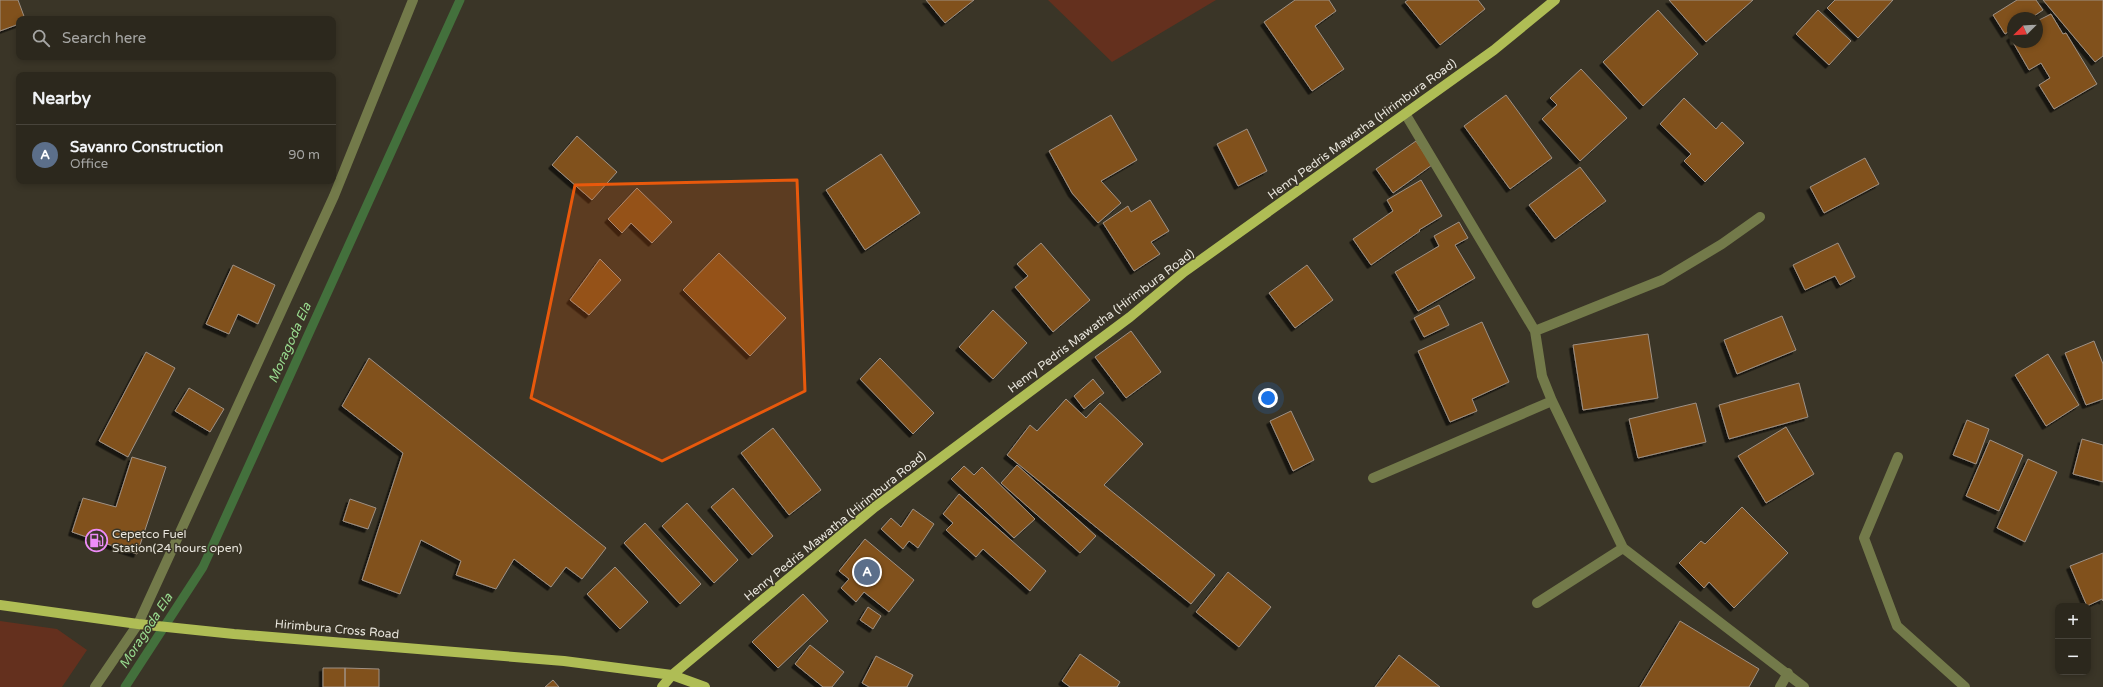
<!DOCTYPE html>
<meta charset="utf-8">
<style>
body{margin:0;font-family:"Varela Round",sans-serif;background:#343026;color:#f1f3f6}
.controls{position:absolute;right:12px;bottom:12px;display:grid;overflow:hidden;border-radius:8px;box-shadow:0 2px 6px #0003}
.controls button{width:36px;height:36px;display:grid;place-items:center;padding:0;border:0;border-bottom:1px solid #48443b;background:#2c281d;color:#f1f3f6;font:20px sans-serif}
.compass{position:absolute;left:2007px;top:12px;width:36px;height:36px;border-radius:50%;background:#2c281d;box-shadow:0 2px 6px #0003;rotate:246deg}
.you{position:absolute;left:1268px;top:398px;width:14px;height:14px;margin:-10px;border:3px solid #fff;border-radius:50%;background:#1a73e8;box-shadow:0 0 0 6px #1a73e833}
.badge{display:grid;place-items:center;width:26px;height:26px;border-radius:50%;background:#95b2f1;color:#fff;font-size:13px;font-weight:700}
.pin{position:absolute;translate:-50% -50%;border:2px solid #fff;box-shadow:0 1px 4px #0006}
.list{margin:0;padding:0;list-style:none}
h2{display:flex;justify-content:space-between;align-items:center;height:52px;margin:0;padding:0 16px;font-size:17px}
h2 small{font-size:13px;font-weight:400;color:#a6a6a4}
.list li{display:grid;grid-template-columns:26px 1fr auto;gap:12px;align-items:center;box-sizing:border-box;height:60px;padding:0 16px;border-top:1px solid #48443b}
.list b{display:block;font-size:15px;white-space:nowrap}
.list p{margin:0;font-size:13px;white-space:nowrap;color:#a6a6a4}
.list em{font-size:13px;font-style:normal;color:#a6a6a4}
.icon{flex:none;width:22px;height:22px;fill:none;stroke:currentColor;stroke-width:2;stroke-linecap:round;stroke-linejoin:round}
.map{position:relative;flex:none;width:2103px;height:687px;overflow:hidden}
.search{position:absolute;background:#2c281d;box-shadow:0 2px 6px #0003;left:16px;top:16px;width:320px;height:44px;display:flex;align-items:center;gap:10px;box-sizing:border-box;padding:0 14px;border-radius:8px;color:#a6a6a4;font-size:15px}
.panel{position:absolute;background:#2c281d;box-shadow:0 2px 6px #0003;left:16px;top:72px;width:320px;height:112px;border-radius:8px}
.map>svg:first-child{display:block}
.green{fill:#64301e}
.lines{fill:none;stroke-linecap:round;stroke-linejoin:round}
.stream{stroke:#43703c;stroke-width:9}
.building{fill:#81511a;stroke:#9f9185;filter:url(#shadow)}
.minor{stroke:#737a4a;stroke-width:10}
.major{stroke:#afbd55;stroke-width:10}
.marked{fill:#e8590c;fill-opacity:0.2;stroke:#e8590c;stroke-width:3;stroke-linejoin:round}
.labels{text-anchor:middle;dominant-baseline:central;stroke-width:3;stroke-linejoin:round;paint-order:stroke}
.street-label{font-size:12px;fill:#e8e5dc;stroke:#3a3527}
.poi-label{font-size:12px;fill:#e8e5dc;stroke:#3a3527;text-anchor:start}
.water-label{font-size:13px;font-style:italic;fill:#98da8e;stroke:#3a3527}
</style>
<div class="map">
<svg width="2103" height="687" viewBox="0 0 2103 687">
<defs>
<filter id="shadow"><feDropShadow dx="-3.5" dy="3.5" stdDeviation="0" flood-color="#0009"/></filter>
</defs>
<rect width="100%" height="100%" fill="#3a3527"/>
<!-- green -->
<path class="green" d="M 1048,0 L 1216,0 L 1112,62 Z
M 0,621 L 57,629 L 87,650 L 62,687 L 0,687 Z"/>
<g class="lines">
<!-- stream -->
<path class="stream" d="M 125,687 L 203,567 L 460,0"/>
</g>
<!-- building -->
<path class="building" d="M 0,0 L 18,0 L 25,19 L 19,19 L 19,24 L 0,31 Z
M 926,0 L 974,0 L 945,23 Z
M 1295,0 L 1329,0 L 1336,11 L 1315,26 L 1344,69 L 1312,91 L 1264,22 Z
M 1408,0 L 1478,0 L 1485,9 L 1440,45 L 1405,2 Z
M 1669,0 L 1753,0 L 1706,42 Z
M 1835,0 L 1893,0 L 1858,38 L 1827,8 Z
M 2017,0 L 2036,0 L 2043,10 L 2031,18 L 2013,18 L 2013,29 L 2005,34 L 1993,15 Z
M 2043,0 L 2103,0 L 2103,56 L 2095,62 Z
M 1658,10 L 1698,54 L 1643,106 L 1603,62 Z
M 1818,10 L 1851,41 L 1829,65 L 1796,34 Z
M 2051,14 L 2063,34 L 2066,33 L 2097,84 L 2054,109 L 2039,85 L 2050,78 L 2041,63 L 2029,70 L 2010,37 L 2013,35 L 2013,42 L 2037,42 L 2037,21 Z
M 1581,69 L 1627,118 L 1580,161 L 1542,119 L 1557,105 L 1550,98 Z
M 1506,95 L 1552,158 L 1510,189 L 1464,126 Z
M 1684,98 L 1716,129 L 1722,122 L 1744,143 L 1705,182 L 1684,161 L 1691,154 L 1660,124 Z
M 1111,115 L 1137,160 L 1101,181 L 1121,203 L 1098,223 L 1072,193 L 1049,151 Z
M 1247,129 L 1267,171 L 1238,186 L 1217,144 Z
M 577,136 L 617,172 L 592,200 L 552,165 Z
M 1416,141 L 1432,165 L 1393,193 L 1376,169 Z
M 881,154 L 920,213 L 865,250 L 826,190 Z
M 1865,158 L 1879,184 L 1824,213 L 1810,187 Z
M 1580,167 L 1606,201 L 1555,239 L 1529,205 Z
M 1421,180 L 1442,216 L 1419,230 L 1420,231 L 1371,265 L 1353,239 L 1393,211 L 1387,200 Z
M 637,188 L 672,222 L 652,243 L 631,223 L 622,233 L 608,219 Z
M 1150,200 L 1169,231 L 1151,242 L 1160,254 L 1134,271 L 1103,223 L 1128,206 L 1131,212 Z
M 1459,222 L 1468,238 L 1455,245 L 1475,278 L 1418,311 L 1395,272 L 1439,246 L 1434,236 Z
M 1041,243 L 1090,300 L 1053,332 L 1015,287 L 1028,276 L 1017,264 Z
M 1838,243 L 1855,277 L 1840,285 L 1835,276 L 1805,290 L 1793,265 Z
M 719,253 L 786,318 L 750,356 L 683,290 Z
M 600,259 L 621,280 L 589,315 L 570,300 Z
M 233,265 L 275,285 L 258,324 L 238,314 L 229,334 L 206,324 Z
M 1307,265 L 1333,300 L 1295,328 L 1269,293 Z
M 1439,305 L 1449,325 L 1424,337 L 1414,318 Z
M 993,310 L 1027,343 L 993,379 L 959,347 Z
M 1782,316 L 1796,350 L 1737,374 L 1724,340 Z
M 1482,322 L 1509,382 L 1472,399 L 1477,411 L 1450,422 L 1418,351 Z
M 1131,331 L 1161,372 L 1126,398 L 1095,357 Z
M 1648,334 L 1658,398 L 1583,410 L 1573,345 Z
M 2094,341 L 2103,364 L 2103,399 L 2086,405 L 2065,353 Z
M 146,352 L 175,368 L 128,457 L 99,441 Z
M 2048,354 L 2079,405 L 2046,426 L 2015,375 Z
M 369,358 L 606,548 L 582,579 L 566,567 L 551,587 L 514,559 L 496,589 L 456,575 L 461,561 L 421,540 L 400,594 L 362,580 L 403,453 L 342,406 Z
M 880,358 L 934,413 L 913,434 L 860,379 Z
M 1093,379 L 1104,393 L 1084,409 L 1074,396 Z
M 1799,383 L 1808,417 L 1729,439 L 1719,405 Z
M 189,388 L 224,409 L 210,432 L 175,411 Z
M 1066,399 L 1086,418 L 1100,403 L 1143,444 L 1104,485 L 1215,575 L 1191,604 L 1007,455 L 1030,425 L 1037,431 Z
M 1696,403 L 1706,442 L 1638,458 L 1629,419 Z
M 1291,411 L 1314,460 L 1293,471 L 1270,421 Z
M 1967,420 L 1989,429 L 1976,464 L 1953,455 Z
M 1786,427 L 1814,474 L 1766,503 L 1738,456 Z
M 773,428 L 821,490 L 789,515 L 741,453 Z
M 2082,439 L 2103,445 L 2103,482 L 2073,474 Z
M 1990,440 L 2023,455 L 1999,511 L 1966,496 Z
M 132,457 L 166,467 L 137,554 L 72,532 L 83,498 L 116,507 Z
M 2028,459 L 2057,472 L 2025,542 L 1997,528 Z
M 1017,465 L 1096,536 L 1080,553 L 1001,483 Z
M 964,466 L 974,475 L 982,467 L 1035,519 L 1014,538 L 951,479 Z
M 733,488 L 773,536 L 752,555 L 711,507 Z
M 959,494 L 1046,571 L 1030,591 L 983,549 L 976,557 L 946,530 L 953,523 L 943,514 Z
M 350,499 L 376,508 L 368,529 L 343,521 Z
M 687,503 L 738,560 L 714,583 L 662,526 Z
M 1742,507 L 1788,553 L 1734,608 L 1709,582 L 1704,588 L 1679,563 L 1701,541 L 1705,544 Z
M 913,509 L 934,524 L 918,548 L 909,541 L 903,549 L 881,529 L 891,518 L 901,527 Z
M 645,523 L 701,584 L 680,604 L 624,543 Z
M 865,539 L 914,580 L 889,612 L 864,592 L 856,602 L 841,588 L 849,579 L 839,571 Z
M 2103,553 L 2103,601 L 2102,599 L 2087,606 L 2070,566 Z
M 615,567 L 648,602 L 620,629 L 587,594 Z
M 1228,572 L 1271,607 L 1239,647 L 1196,612 Z
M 803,594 L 828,621 L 778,668 L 752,642 Z
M 868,607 L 881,616 L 873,629 L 860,620 Z
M 1680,621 L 1759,669 L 1749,687 L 1640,687 Z
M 810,645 L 844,672 L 832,687 L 823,687 L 795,664 Z
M 1080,654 L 1120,682 L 1117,687 L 1070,687 L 1062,681 Z
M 1399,655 L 1440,687 L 1375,687 Z
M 876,656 L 913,675 L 907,687 L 869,687 L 862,683 Z
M 323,668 L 345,668 L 345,687 L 323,687 Z
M 345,668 L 379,669 L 379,687 L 345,687 Z
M 553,680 L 559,687 L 545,687 Z"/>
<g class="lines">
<!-- minor -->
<path class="minor" d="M 1406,115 L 1535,331 L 1542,376 L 1552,401 L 1623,548 L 1804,687
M 1535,331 L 1662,280 L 1722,244 L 1760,217
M 1898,457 L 1864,538 L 1897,626 L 1965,687
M 1373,478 L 1552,401
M 1537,603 L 1623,548
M 95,687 L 138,624 L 334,196 L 413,0
M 1780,687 L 1788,673"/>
<!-- major -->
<path class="major" d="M 0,605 L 138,624 L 234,634 L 564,661 L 672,675 L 705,687
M 662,687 L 672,675 L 875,507 L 1130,317 L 1184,272 L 1494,50 L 1555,0"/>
</g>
<!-- marked area -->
<path class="marked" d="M 797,180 L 805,391 L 662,461 L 531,398 L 575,185 Z"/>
<!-- icons -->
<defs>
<symbol id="fuel-ring" viewBox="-11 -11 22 22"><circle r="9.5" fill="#3a3527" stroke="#ee8cf8" stroke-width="1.5"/><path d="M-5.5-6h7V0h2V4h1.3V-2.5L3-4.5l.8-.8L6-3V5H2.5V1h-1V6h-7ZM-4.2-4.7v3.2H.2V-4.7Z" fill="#ee8cf8"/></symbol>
</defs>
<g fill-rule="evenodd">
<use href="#fuel-ring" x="84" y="528" width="25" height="25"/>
</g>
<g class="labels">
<!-- street labels -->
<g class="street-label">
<text transform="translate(1362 129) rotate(-36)">Henry Pedris Mawatha (Hirimbura Road)</text>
<text transform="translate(1101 321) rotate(-37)">Henry Pedris Mawatha (Hirimbura Road)</text>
<text transform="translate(835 526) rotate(-39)">Henry Pedris Mawatha (Hirimbura Road)</text>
<text transform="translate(337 629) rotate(5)">Hirimbura Cross Road</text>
</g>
<!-- poi labels -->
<g class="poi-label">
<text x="112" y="534">Cepetco Fuel<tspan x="112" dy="14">Station(24 hours open)</tspan></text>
</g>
<!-- water labels -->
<g class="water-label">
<text transform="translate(290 343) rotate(-66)">Moragoda Ela</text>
<text transform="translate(146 631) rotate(-57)">Moragoda Ela</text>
</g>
</g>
</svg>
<div class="controls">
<button>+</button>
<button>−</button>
</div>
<svg class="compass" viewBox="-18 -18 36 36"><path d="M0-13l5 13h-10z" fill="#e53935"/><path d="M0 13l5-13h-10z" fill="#a6a6a4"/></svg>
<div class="you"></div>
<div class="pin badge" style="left:867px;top:572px;background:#5c6f8a">A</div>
<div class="search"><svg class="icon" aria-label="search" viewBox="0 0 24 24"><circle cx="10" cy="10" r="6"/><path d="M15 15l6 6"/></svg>Search here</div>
<section class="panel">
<h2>Nearby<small></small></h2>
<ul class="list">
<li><span class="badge" style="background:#5c6f8a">A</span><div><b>Savanro Construction</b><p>Office</p></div><em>90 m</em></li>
</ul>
</section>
</div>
